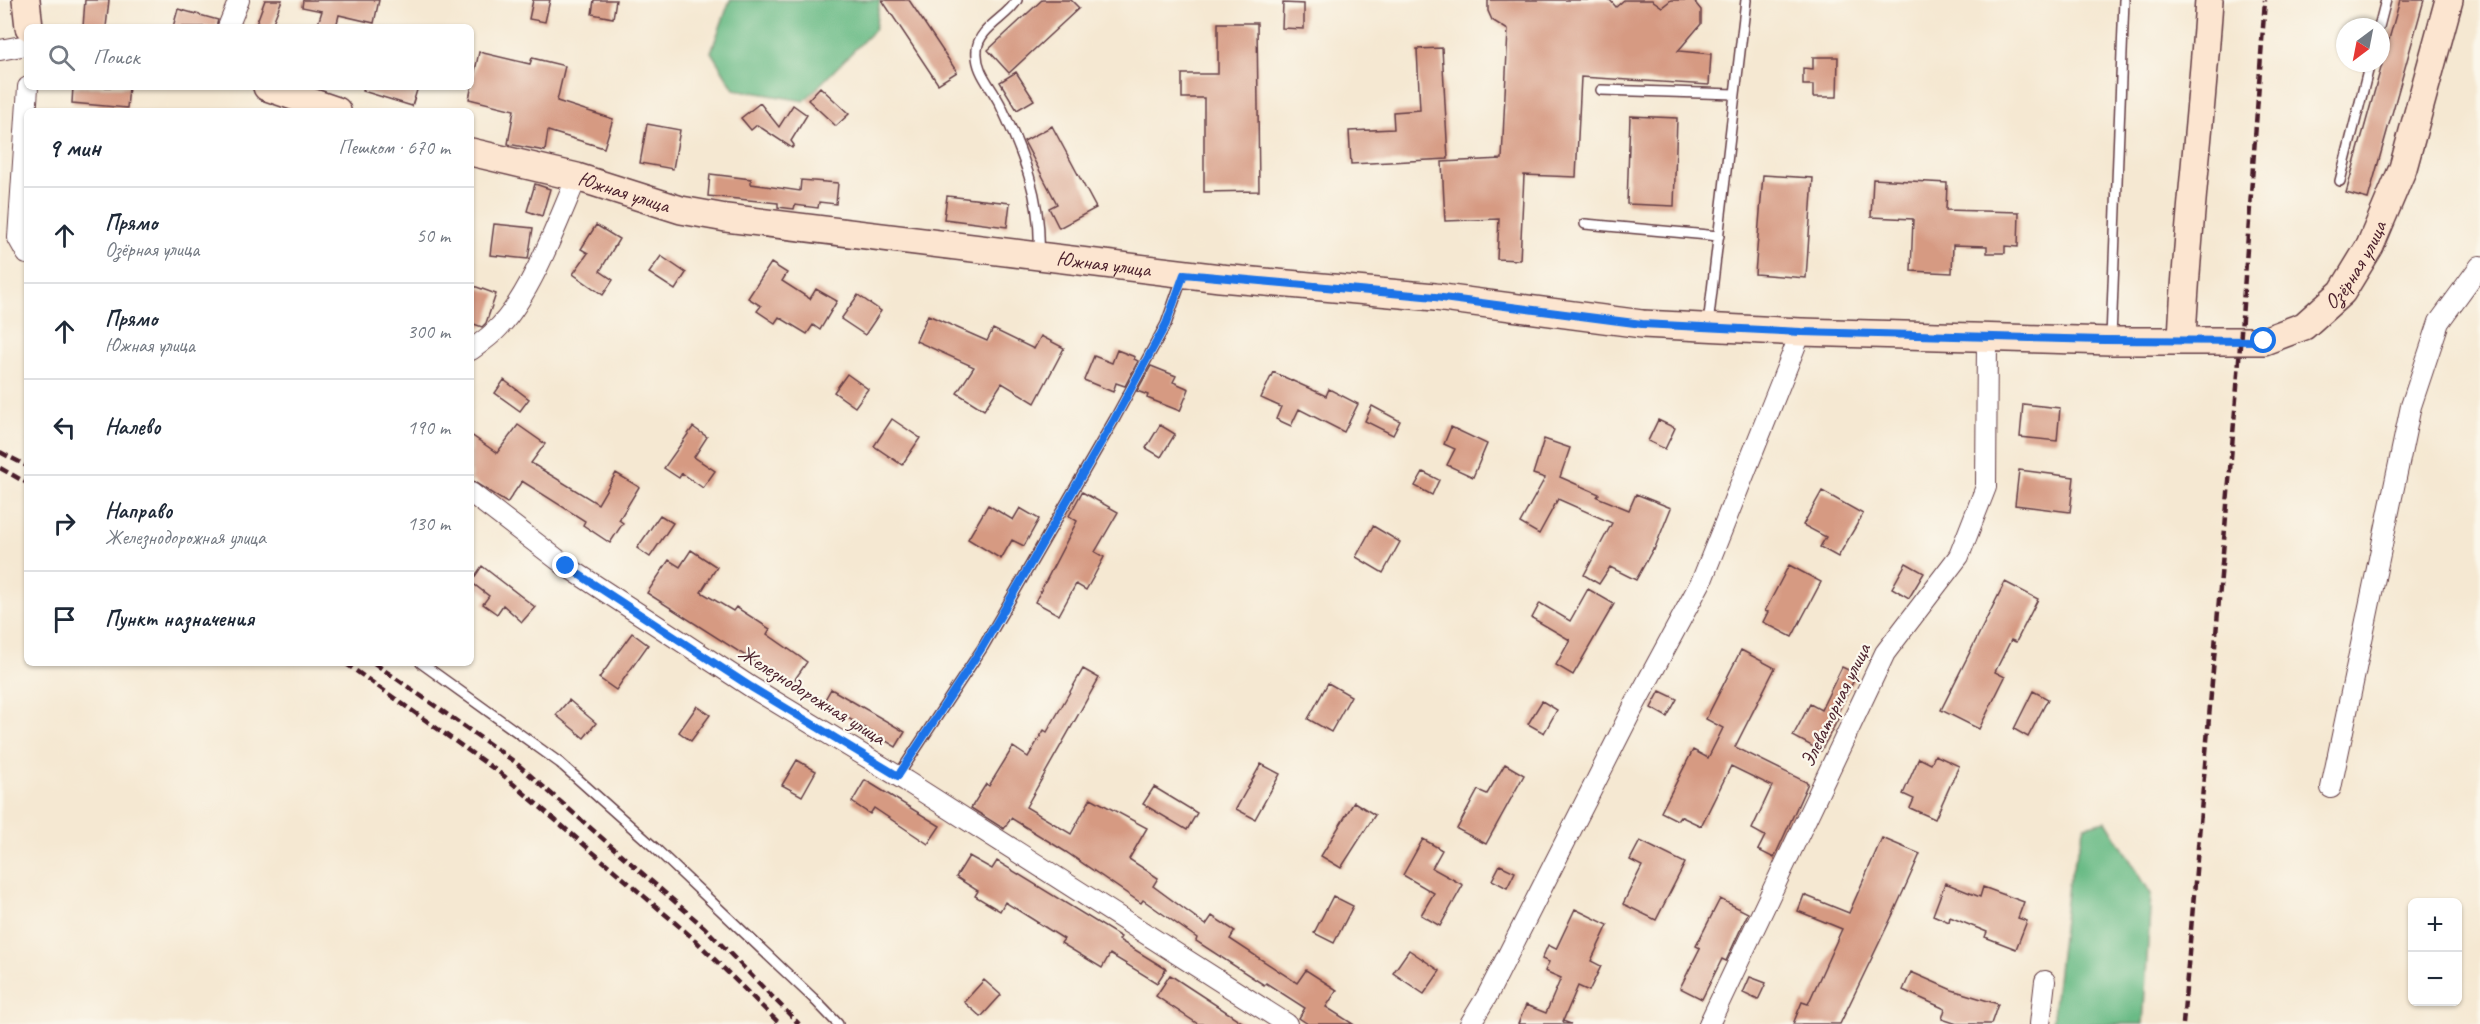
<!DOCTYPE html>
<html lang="ru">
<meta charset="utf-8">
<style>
body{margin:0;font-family:Caveat,sans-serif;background:#f6f6f7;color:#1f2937}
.controls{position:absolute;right:18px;bottom:18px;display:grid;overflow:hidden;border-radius:9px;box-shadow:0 2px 4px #0004}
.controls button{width:54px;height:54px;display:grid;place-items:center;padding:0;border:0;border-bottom:2px solid #e0e1e3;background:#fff;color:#1f2937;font:30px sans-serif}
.compass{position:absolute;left:2336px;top:18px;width:54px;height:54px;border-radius:50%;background:#fff;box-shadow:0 2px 4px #0004;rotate:212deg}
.stop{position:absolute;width:18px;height:18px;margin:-14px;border:4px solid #1a73e8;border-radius:50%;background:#fff}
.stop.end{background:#1a73e8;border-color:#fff;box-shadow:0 2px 6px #0008}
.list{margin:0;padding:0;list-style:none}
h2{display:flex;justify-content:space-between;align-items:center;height:78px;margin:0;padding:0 24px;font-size:26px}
h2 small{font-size:20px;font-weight:400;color:#747a83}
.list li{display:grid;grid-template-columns:39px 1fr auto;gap:18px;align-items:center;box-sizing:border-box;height:96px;padding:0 24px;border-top:2px solid #e0e1e3}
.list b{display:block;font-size:22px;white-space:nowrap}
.list p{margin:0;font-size:20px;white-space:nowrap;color:#747a83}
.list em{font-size:20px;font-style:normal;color:#747a83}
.icon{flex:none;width:33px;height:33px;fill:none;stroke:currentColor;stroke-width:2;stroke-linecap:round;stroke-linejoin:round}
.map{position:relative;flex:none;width:2480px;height:1024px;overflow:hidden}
.search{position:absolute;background:#fff;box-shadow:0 2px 4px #0004;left:24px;top:24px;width:450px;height:66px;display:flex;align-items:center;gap:15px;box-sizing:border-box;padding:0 21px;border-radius:9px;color:#747a83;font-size:22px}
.panel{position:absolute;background:#fff;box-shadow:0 2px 4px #0004;left:24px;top:108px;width:450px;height:558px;border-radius:9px}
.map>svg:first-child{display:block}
.forest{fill:#6abb86;stroke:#5a6d58;stroke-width:1.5}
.building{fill:#d69a82}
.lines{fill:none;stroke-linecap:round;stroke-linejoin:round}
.lane-casing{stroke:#643d44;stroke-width:12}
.street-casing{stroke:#643d44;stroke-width:22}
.secondary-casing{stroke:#643d44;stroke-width:30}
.lane{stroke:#fff;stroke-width:9}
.street{stroke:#fff;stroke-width:20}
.secondary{stroke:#fce5d0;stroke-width:27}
.rail{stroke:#4a1f2b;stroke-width:4.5;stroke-dasharray:9 4.5;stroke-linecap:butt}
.route{stroke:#1a73e8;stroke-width:8}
.labels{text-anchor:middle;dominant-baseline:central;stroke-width:4.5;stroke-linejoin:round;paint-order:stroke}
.street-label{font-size:21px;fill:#4a1f2b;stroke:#fbf7ec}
</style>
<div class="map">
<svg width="2480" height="1024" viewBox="0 0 2480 1024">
<rect width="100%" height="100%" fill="#fbf7ec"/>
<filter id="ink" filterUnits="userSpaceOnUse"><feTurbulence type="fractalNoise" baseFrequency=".0167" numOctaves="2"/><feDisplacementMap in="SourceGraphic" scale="12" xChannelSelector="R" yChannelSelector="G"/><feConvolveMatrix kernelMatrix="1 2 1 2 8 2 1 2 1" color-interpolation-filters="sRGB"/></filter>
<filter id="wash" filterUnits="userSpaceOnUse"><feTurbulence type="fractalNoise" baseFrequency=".008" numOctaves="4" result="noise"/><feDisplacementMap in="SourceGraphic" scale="24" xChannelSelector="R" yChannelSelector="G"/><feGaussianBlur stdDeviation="1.35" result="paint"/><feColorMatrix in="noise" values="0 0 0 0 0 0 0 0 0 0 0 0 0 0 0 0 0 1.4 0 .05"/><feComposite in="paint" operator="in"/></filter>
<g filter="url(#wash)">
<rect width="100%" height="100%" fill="#f5e8d2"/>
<!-- forest -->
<path class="forest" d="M 730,0 L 880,0 L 875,29 L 804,101 L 734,89 L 711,52 Z
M 2106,821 L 2151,894 L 2143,1024 L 2052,1024 L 2068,884 L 2085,826 Z"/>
<g id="blocks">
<!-- building -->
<path class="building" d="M 85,0 L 109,0 L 106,27 L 83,27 Z
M 265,0 L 282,0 L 271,27 L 255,27 Z
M 303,0 L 379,0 L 374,23 L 339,15 L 336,27 L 317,27 L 322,11 L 302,7 Z
M 533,0 L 550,0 L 545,22 L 529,19 Z
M 594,0 L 616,0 L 613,18 L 592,14 Z
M 882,0 L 909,0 L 957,72 L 938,84 Z
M 1042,0 L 1071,0 L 1079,8 L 1009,73 L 988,50 Z
M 1488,0 L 1610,0 L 1616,7 L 1624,0 L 1652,0 L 1662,7 L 1671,0 L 1693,0 L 1701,10 L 1701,24 L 1678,51 L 1711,54 L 1709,85 L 1581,77 L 1576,177 L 1524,175 L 1520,260 L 1497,259 L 1499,219 L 1445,221 L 1442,162 L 1502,159 L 1508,30 L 1492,20 L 1488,11 Z
M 2400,0 L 2424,0 L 2368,199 L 2346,193 Z
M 1283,3 L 1304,4 L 1304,29 L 1282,28 Z
M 178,9 L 218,20 L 216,27 L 173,27 Z
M 1218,23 L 1257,23 L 1259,191 L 1204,192 L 1204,98 L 1182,98 L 1182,74 L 1218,74 Z
M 1442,48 L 1448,159 L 1351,164 L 1349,131 L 1394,129 L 1393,112 L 1420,110 L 1417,49 Z
M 479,52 L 530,64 L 532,58 L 565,66 L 557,101 L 613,119 L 604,148 L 548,131 L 545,151 L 508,144 L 514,110 L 469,99 Z
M 1813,57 L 1838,57 L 1837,97 L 1813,97 L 1813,85 L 1803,85 L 1803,68 L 1813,69 Z
M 1016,72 L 1034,100 L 1017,110 L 1000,82 Z
M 73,87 L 129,87 L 127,108 L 72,103 Z
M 364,87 L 418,87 L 412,106 L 363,91 Z
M 820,87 L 849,114 L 836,126 L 808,100 Z
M 760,103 L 779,127 L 793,105 L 807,115 L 791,141 L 794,145 L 792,148 L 757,125 L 751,130 L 741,118 Z
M 1630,116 L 1677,118 L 1674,206 L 1627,204 Z
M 647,124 L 680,130 L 673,169 L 640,163 Z
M 1052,126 L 1096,208 L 1059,228 L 1049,208 L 1057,204 L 1024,141 Z
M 710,174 L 751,179 L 751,184 L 800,191 L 801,180 L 838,183 L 836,204 L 819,202 L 818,208 L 795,205 L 794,209 L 778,207 L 778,203 L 708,196 Z
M 1763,175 L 1813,178 L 1806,278 L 1755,274 Z
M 1873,179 L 1947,183 L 1946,210 L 2019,212 L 2018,247 L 2005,246 L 2005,253 L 1987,253 L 1987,246 L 1953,245 L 1952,273 L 1911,271 L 1913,219 L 1871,217 Z
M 535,184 L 550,189 L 542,216 L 527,211 Z
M 947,196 L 1010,203 L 1007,227 L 944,219 Z
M 494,224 L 533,228 L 528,259 L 490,255 Z
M 596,225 L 619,239 L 600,271 L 613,280 L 603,295 L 573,274 L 588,253 L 581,249 Z
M 661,256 L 686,273 L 675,290 L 649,273 Z
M 771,263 L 787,273 L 782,281 L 810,299 L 816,289 L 837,301 L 820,330 L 813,325 L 807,334 L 779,317 L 775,323 L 757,311 L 761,306 L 748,298 Z
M 471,285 L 496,294 L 486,323 L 482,327 L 471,323 Z
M 858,295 L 881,311 L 865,335 L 841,319 Z
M 928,315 L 987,341 L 993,329 L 1034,349 L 1041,336 L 1064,348 L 1035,403 L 1002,383 L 984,410 L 957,393 L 974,367 L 916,341 Z
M 1117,350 L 1135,357 L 1134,359 L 1138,361 L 1125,386 L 1116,383 L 1113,392 L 1084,380 L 1094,356 L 1112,363 Z
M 1151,366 L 1176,376 L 1173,382 L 1189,389 L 1180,411 L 1147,398 L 1148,395 L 1137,391 Z
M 1273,372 L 1326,396 L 1329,389 L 1358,404 L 1344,432 L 1299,409 L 1291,426 L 1276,419 L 1281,407 L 1261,398 Z
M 847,374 L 868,389 L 855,407 L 834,392 Z
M 504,380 L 529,399 L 520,411 L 495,393 Z
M 2023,404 L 2060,408 L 2057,441 L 2020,437 Z
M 1372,406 L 1400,421 L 1393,435 L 1365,421 Z
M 892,419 L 920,438 L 902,465 L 874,446 Z
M 1658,420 L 1675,428 L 1665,449 L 1648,441 Z
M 518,425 L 545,444 L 531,463 L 598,504 L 616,473 L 639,487 L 619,520 L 623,523 L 610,543 L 583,525 L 585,521 L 522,481 L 507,503 L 471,480 L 471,435 L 497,453 Z
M 1160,425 L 1175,434 L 1161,457 L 1146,448 Z
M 693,427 L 707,437 L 694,457 L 715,471 L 703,488 L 682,473 L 679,478 L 664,468 Z
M 1451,427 L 1487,444 L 1473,477 L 1447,465 L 1455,449 L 1444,444 Z
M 1544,439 L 1570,448 L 1560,477 L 1599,494 L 1597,497 L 1629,510 L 1636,494 L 1671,508 L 1654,550 L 1653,549 L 1636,580 L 1610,567 L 1599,584 L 1584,575 L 1612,523 L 1558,499 L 1539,534 L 1520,523 L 1545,478 L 1533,474 Z
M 2019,470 L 2074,477 L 2070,512 L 2015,505 Z
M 1423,472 L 1439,480 L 1432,495 L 1415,486 Z
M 1822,491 L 1863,514 L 1838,557 L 1820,547 L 1826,537 L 1803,525 Z
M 1082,492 L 1118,512 L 1095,552 L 1104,557 L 1094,576 L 1086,590 L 1076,584 L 1059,615 L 1035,602 L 1077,521 L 1069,516 Z
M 988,505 L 1013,520 L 1020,508 L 1039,519 L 1024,546 L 1012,540 L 1001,559 L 968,539 Z
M 660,515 L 673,523 L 650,557 L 637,548 Z
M 1373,526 L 1400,542 L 1383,573 L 1356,557 Z
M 691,550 L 717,567 L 701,592 L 733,611 L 736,607 L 770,629 L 767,634 L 807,662 L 791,685 L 647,593 L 669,560 L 680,567 Z
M 1906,563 L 1924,573 L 1909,598 L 1892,588 Z
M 1789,565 L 1821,582 L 1792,637 L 1763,622 L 1768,612 L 1765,611 Z
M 482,566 L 535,607 L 522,622 L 503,605 L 497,614 L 483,604 L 489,596 L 471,582 Z
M 2005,582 L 2038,599 L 2016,642 L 2011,640 L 1995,672 L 2005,677 L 1979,729 L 1941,710 Z
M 1588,589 L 1614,604 L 1573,675 L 1556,665 L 1570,640 L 1532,618 L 1540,603 L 1570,621 Z
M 632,633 L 648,645 L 616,690 L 599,678 Z
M 1741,650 L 1775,668 L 1735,747 L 1808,783 L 1774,858 L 1758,850 L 1765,836 L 1752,829 L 1772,786 L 1731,766 L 1701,826 L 1680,816 L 1677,820 L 1661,812 L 1693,750 L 1708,758 L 1723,728 L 1706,719 Z
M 1842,667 L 1857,674 L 1835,718 L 1838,719 L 1821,751 L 1793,736 L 1810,704 L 1821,710 Z
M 1083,669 L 1099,678 L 1026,807 L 1071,834 L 1091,798 L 1147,828 L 1129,859 L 1158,878 L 1153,886 L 1206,925 L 1212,916 L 1235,931 L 1230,939 L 1297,983 L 1306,970 L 1337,990 L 1326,1007 L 1353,1024 L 1308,1024 L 1299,1018 L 1305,1008 L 1266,983 L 1264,985 L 1196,941 L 1197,938 L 1143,900 L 1141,903 L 1066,852 L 1011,818 L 1004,829 L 971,808 L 986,784 L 989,786 L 1013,747 L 1028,757 L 1044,730 L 1047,732 Z
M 1328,683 L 1351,696 L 1331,732 L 1308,719 Z
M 831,689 L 905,732 L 896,747 L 823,703 Z
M 1660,691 L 1677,699 L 1667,717 L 1651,708 Z
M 2033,691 L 2048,699 L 2028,737 L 2014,729 Z
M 569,700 L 596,723 L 584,738 L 556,715 Z
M 1542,701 L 1557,710 L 1544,733 L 1528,724 Z
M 697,706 L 710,715 L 691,741 L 679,732 Z
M 1935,755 L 1959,766 L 1935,819 L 1910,808 L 1914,799 L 1903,794 L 1919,758 L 1931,764 Z
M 797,760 L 816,771 L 802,796 L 782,785 Z
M 1261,764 L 1280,774 L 1255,819 L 1236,809 Z
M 1505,764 L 1524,775 L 1486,844 L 1457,829 L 1478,790 L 1487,794 Z
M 865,780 L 940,826 L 928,844 L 874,808 L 870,814 L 852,802 Z
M 1154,787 L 1197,813 L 1187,830 L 1143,804 Z
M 1354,802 L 1375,815 L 1341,868 L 1321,856 Z
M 1882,838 L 1920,854 L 1894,912 L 1840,1024 L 1793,1024 L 1802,1002 L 1808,1004 L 1842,929 L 1798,911 L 1804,895 L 1849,913 Z
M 1423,839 L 1442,850 L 1432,868 L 1463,885 L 1440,926 L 1421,915 L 1434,893 L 1403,875 Z
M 1640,841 L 1685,863 L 1656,920 L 1623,904 L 1642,866 L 1630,860 Z
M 969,856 L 992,869 L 997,861 L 1121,937 L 1119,940 L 1166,969 L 1157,983 L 1110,954 L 1102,968 L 1061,943 L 1064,939 L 1005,902 L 1000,911 L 975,896 L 978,891 L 956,877 Z
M 1500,865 L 1515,872 L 1507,888 L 1492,880 Z
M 1945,883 L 1980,897 L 1983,887 L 2024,902 L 2018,918 L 2027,921 L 2016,949 L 1985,937 L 1987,932 L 1950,917 L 1949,922 L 1933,915 Z
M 1333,896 L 1353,906 L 1334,943 L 1314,933 Z
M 1720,899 L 1748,913 L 1726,961 L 1722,959 L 1702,999 L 1680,988 L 1700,948 L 1696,946 Z
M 1575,909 L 1608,925 L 1591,961 L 1601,966 L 1589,991 L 1578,986 L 1563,1021 L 1571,1024 L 1518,1024 L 1526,1005 L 1546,1013 L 1561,978 L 1545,971 L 1549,962 L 1542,959 L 1548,945 L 1556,949 Z
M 1409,950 L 1440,971 L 1424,994 L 1393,973 Z
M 1911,972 L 1952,990 L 1998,1004 L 1991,1024 L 1957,1024 L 1942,1019 L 1945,1009 L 1903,990 Z
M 1170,975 L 1245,1024 L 1198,1024 L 1156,996 Z
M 1750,977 L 1766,983 L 1758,1000 L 1743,993 Z
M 984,980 L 1001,995 L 981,1017 L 964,1002 Z"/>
</g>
</g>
<g filter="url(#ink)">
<use href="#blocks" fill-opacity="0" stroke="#643d44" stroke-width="1.5"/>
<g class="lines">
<defs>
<path id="lane" d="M 1017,0 C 1008,17 978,28 977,50 C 975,71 991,86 1000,104 C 1023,153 1042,199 1039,255
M 2379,27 L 2386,0
M 1601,90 L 1735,94
M 2340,181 L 2370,63
M 1585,224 L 1719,236
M 1708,325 L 1746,0
M 2111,338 L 2124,0
M 421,663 L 560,763 L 655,848 L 813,998 L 838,1024
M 898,776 L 983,647 L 1114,420 L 1166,324 L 1183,276"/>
<path id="street" d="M 228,27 L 239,0
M 0,50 L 27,45
M 27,254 L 18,238 L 28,87
M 471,350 C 481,343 492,335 500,326 C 532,292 558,221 577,177
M 471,493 L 566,566 L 751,687 L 906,781 L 1287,1024
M 2331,788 L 2411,406 L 2439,322 L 2480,266
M 1470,1024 L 1487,996 L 1633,708 L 1702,580 L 1801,332
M 1709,1024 L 1885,653 L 1959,556 L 1986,487 L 1987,337
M 2040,1024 L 2045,981"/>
<g id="secondary">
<path d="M 26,0 L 29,27"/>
<path d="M 267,87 L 337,111"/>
<path id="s1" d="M 471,152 L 577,177 L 681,210 L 726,218 L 1220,278 L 1435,297 L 1642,324 L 1801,332 L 2111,341 L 2264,341 L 2304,326 L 2342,292 L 2370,246 L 2403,168 L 2449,0"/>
<path d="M 2182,339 C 2187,226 2202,113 2209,0"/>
</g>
</defs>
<!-- lane casing -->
<use href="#lane" class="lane-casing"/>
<!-- street casing -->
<use href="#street" class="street-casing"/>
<!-- secondary casing -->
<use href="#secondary" class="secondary-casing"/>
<!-- lane -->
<use href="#lane" class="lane"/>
<!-- street -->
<use href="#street" class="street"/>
<!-- secondary -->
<use href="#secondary" class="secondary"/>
<!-- rail -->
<path class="rail" d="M 0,452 L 27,466
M 0,468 L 27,483
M 345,663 L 504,776 L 694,939 L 780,1024
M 374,663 L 515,762 L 705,928 L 799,1024
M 2183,1024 L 2237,387 L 2265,0"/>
</g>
</g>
<g class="lines" filter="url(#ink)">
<!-- route -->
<path class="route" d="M 566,566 L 751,687 L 898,776 L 983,646 L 1114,420 L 1166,324 L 1184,274 L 1435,297 L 1642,324 L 1801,332 L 2104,340 L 2264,341"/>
</g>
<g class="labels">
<!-- street labels -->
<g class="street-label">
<text stroke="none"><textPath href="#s1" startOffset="158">Южная улица</textPath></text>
<text stroke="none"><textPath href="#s1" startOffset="1932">Озёрная улица</textPath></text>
<text stroke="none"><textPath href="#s1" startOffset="644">Южная улица</textPath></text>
<text transform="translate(812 695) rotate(32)">Железнодорожная улица</text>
<text transform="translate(1835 705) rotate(-64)">Элеваторная улица</text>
</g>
</g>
</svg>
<div class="controls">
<button>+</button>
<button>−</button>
</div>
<svg class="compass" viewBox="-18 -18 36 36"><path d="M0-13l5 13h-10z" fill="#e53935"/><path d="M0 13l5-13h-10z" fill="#747a83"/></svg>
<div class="stop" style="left:2264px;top:341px"></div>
<div class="stop end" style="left:566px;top:566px"></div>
<div class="search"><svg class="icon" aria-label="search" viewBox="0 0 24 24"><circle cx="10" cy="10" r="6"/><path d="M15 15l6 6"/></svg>Поиск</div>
<section class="panel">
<h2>9 мин<small>Пешком · 670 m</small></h2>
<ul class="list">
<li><svg class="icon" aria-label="ahead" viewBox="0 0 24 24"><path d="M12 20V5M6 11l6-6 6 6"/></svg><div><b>Прямо</b><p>Озёрная улица</p></div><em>50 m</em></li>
<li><svg class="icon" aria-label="ahead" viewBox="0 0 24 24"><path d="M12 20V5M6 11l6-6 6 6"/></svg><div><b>Прямо</b><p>Южная улица</p></div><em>300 m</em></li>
<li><svg class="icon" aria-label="left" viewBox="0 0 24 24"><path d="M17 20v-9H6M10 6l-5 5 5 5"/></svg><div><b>Налево</b></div><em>190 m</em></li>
<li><svg class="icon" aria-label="right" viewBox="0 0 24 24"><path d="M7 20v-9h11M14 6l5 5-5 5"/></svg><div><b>Направо</b><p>Железнодорожная улица</p></div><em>130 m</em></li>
<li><svg class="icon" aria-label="arrive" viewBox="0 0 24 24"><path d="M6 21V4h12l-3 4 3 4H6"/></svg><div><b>Пункт назначения</b></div></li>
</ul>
</section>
</div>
